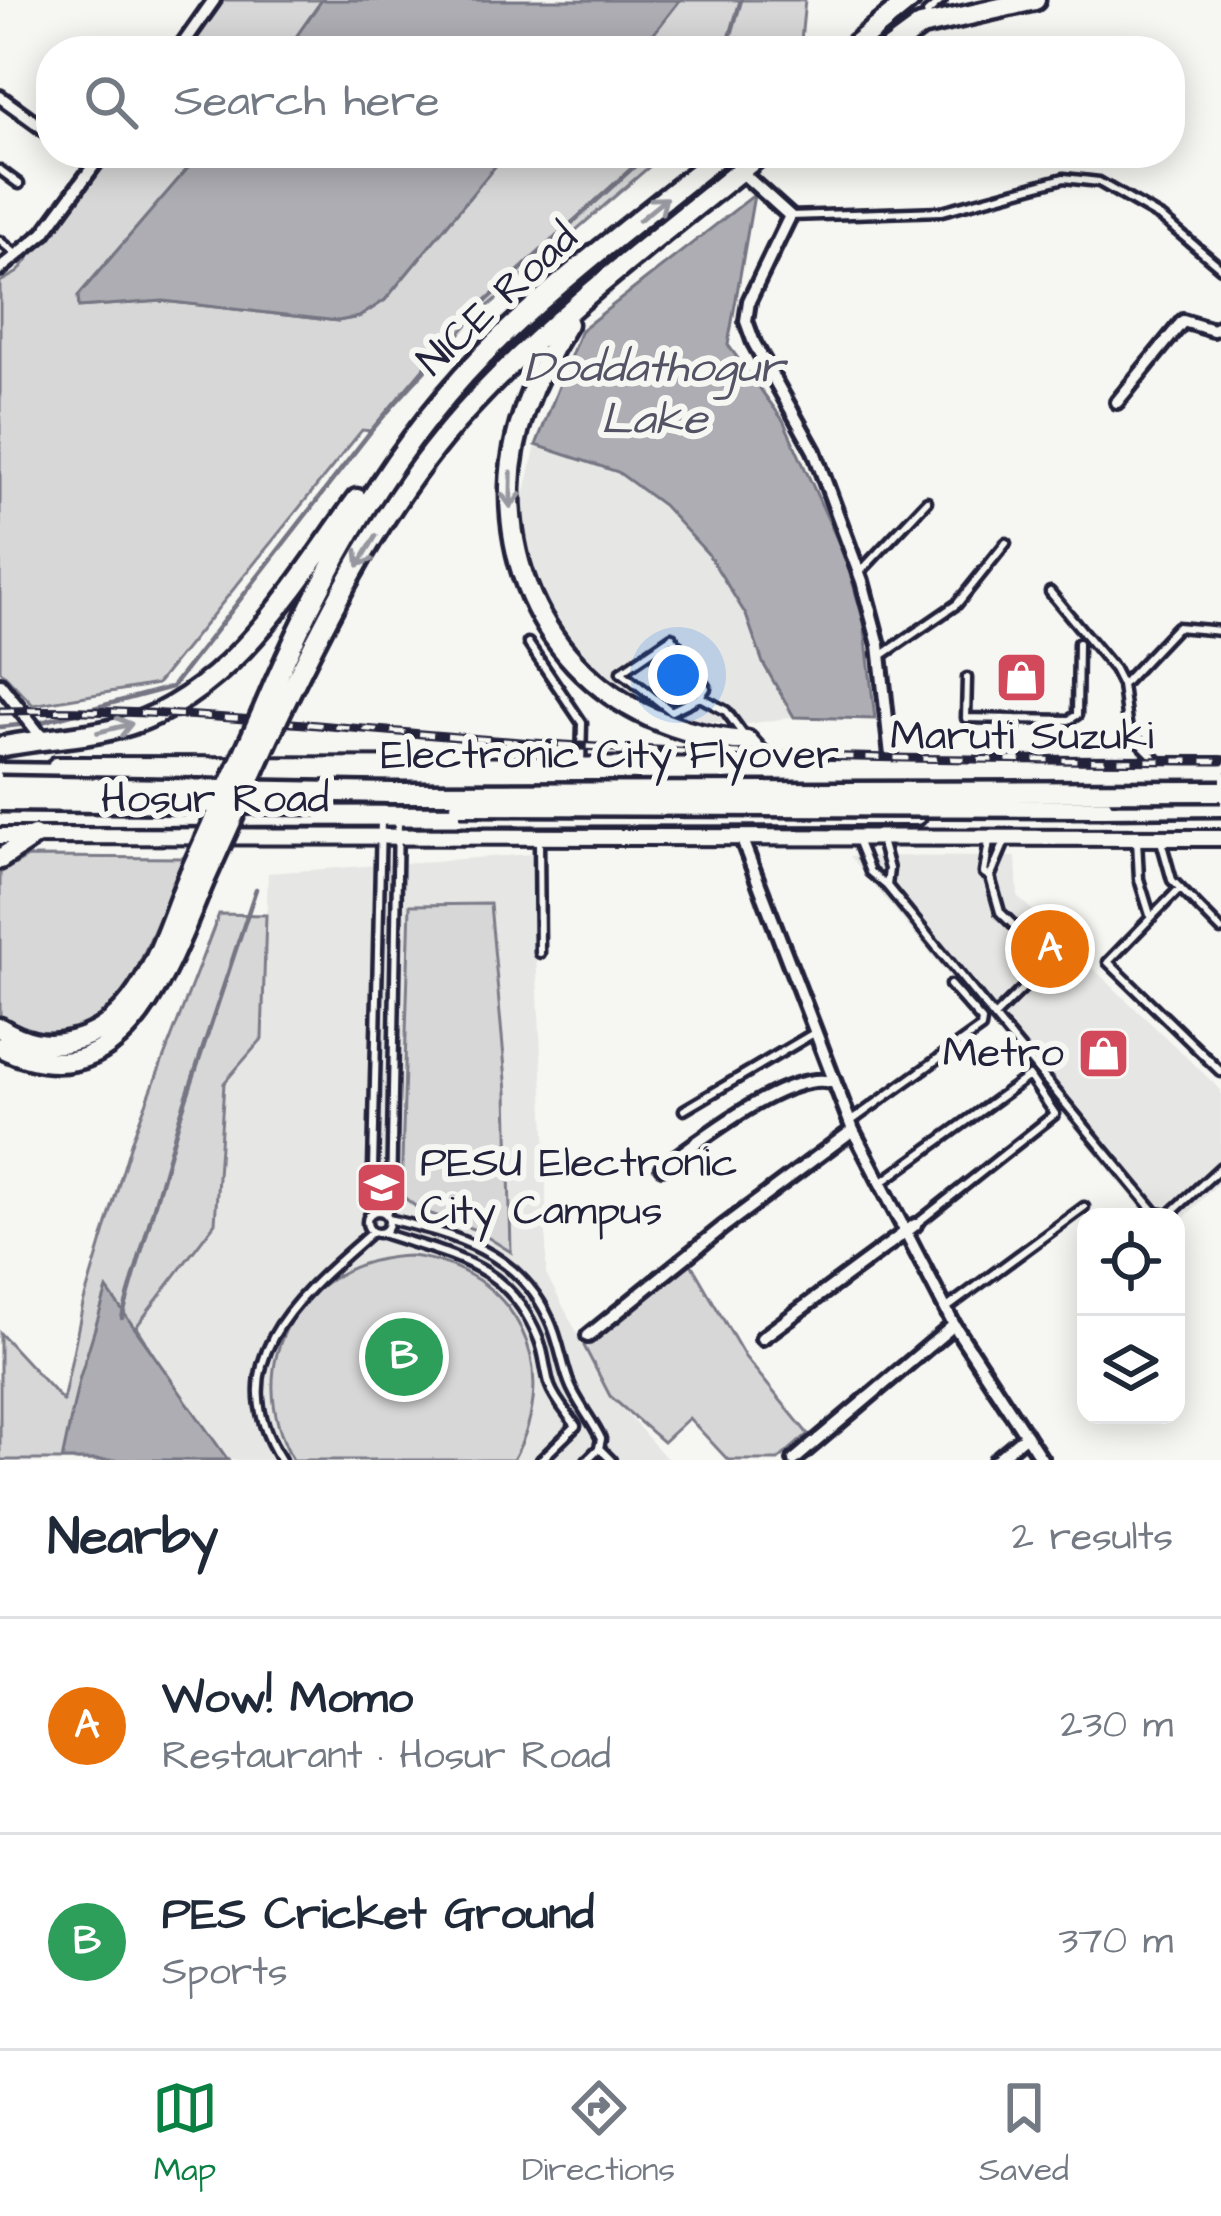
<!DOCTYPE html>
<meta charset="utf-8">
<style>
body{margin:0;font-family:"Architects Daughter",sans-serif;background:#f6f6f7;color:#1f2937}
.controls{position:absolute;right:36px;bottom:36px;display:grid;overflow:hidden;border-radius:24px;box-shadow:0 6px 30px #0003}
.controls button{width:108px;height:108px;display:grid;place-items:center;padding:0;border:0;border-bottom:3px solid #e0e1e3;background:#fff;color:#1f2937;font:60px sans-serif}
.you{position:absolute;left:678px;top:675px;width:42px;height:42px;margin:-30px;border:9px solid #fff;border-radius:50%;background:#1a73e8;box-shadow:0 0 0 18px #1a73e833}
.badge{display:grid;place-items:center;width:78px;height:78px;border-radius:50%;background:#0b8043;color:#fff;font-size:39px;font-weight:700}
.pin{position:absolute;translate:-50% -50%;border:6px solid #fff;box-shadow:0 3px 12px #0006}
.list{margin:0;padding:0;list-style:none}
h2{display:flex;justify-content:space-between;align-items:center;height:156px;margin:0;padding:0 48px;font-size:51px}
h2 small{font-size:39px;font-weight:400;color:#747a83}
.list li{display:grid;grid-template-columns:78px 1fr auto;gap:36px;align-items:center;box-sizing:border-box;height:216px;padding:0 48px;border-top:3px solid #e0e1e3}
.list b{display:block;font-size:45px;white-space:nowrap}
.list p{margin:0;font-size:39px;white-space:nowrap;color:#747a83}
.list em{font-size:39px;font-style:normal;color:#747a83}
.icon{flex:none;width:66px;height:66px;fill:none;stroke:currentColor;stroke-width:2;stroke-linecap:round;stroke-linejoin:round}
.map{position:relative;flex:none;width:1221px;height:1460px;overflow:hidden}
.search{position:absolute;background:#fff;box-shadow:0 6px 30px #0003;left:36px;right:36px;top:36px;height:132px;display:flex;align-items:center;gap:30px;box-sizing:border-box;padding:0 42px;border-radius:48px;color:#747a83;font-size:45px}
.sheet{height:588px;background:#fff}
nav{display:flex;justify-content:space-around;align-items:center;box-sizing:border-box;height:168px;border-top:3px solid #e0e1e3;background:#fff;font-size:33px;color:#747a83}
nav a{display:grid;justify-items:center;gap:6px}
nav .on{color:#0b8043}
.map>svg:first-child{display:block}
.built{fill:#e6e6e4}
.green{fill:#d7d7d7;stroke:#7c7c89;stroke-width:3}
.water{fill:#adadb3;stroke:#757583;stroke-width:3}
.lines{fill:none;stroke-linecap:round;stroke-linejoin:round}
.stream{stroke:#757583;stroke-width:4.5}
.service-casing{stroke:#22223b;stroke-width:15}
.minor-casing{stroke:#22223b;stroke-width:20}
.tertiary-casing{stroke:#22223b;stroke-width:22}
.trunk-casing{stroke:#22223b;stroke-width:27}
.motorway-casing{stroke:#22223b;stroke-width:27}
.service{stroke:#f6f6f2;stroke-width:6}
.minor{stroke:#f6f6f2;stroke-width:10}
.tertiary{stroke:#f6f6f2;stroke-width:14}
.trunk{stroke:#f6f6f2;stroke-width:18}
.motorway{stroke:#f6f6f2;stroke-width:18}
.rail-casing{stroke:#22223b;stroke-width:9}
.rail{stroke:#f6f6f2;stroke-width:4.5;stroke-dasharray:14;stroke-linecap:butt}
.motorway-bridge-casing{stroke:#22223b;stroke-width:27;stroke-linecap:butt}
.motorway-bridge{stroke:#f6f6f2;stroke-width:18}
.oneway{stroke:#9797a0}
.labels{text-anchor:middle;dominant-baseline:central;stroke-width:12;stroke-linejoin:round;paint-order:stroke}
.street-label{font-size:42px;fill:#22223b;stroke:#f6f6f2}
.poi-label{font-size:42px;fill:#22223b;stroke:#f6f6f2}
.water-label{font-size:45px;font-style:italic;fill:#535365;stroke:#f6f6f2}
</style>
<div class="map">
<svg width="1221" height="1460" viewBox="0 0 1221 1460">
<rect width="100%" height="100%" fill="#f6f6f2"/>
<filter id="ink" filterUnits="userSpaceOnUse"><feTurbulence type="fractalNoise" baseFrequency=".00833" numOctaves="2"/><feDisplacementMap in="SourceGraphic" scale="24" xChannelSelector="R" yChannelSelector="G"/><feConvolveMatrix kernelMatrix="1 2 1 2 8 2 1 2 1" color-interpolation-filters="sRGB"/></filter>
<g filter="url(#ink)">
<!-- built -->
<path class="built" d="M 536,445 L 618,472 L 663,505 L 708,554 L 746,615 L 763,663 L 794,717 L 748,724 L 675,719 L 647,710 L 579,660 L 540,600 L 526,551 L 522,504 Z
M 531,854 L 546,1153 L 546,1274 L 610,1395 L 668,1460 L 220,1460 L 136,1327 L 215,1223 L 224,1083 L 262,1039 L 268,873 Z
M 850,856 L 1016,857 L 1018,897 L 1221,1090 L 1221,1180 L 1176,1226 L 1176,1217 L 1148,1217 Z"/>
<!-- green -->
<path class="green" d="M 220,0 L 322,0 L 286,51 L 183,51 Z
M 680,0 L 805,0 L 800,51 L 632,51 L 655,32 Z
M 107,153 L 201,153 L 78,296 L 79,307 L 163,301 L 338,321 L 359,317 L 385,300 L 506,153 L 665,153 L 470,322 L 371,431 L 362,430 L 157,684 L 33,705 L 0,670 L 0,282 L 18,272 Z
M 28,857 L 186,858 L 125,996 C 92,1036 45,1046 0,1016 L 0,873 Z
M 490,904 L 507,1091 L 511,1252 L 476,1230 L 420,1210 L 401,1195 L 410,905 Z
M 219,914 L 266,915 L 262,1039 L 224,1083 L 215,1223 L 136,1327 L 220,1460 L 0,1460 L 0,1333 L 63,1401 L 83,1304 L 132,1140 Z
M 410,1256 C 516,1268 565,1368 513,1460 L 293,1460 C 239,1363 299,1259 410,1256 Z
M 690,1262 L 745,1357 L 808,1434 L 778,1460 L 728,1460 L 689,1418 L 663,1442 L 610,1396 L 584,1346 Z"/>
<!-- water -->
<path class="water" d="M 322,0 L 680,0 L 655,32 L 632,51 L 286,51 Z
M 201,153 L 506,153 L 385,300 L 359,317 L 338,321 L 163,301 L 79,307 L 78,296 Z
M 754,195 L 728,345 L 783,420 L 846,559 L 864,622 L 875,719 L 794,717 L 763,663 L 746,615 L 708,554 L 663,505 L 618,472 L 536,445 L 581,330 Z
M 107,1289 L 228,1460 L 62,1460 L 79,1380 Z"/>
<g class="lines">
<!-- stream -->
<path class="stream" d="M 726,51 L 741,0
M 0,727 L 38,723 L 172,687 L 371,431 L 466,319 L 649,153
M 122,1318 L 179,1120 L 256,889"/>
<defs>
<path id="service" d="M 929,19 L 927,13 L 942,0
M 0,170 L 19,184
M 790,216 L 942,211 L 1064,178 L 1099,182 L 1163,219 L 1221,268
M 0,241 L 16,254
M 860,572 L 927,501
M 1050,592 L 1114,669 L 1122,685 L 1128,731 L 1159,762
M 528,643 L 582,723 L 581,765
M 881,656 L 957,604 L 1006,543
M 967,678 L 966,718 L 1015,719 L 1013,762
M 1123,684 L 1177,627 L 1221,631
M 700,697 L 671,711 L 621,672 L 672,637 L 706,688 L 700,697 L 726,711 L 742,733
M 1015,719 L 1069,720 L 1077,715 L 1078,643
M 856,837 L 870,872 L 887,886 L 994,1017 L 1050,961 L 1000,912 L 990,877 L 984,873 L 989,841
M 880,837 L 889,869 L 887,886
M 1137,839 L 1139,879 L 1151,918
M 539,840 L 540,953
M 1161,841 L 1172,880 L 1221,930
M 990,877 L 1007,837
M 1180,888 L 1108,962 L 1221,1072
M 994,1017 L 1156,1213 L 1169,1215 L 1221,1167
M 684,1110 L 814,1033
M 850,1122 L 981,1028 L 982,1021 L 950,985
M 881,1183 L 1029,1076 L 1055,1114 L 915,1225
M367 1222a11 11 0 1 1 22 0a11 11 0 1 1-22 0Z
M 372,1213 L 381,820
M 386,1214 L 391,1201 L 398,820
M 389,1219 C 454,1235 518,1251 549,1319 C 559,1339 561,1361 569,1382 C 576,1402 592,1419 601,1439 L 599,1448 L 587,1460
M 382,1233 C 453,1257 508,1262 539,1340 C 545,1355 545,1371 550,1386 C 555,1400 568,1414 576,1426 L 541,1460
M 947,1308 L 1084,1207
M 599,1448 L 611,1460
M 281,1460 C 217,1359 304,1292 372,1232"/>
<path id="minor" d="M 178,51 L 214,0
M 0,97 L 51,134
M 740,171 L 790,216 L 749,301 L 746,321 L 754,343 L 814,451 L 862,581 L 879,645 L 892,765
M 0,269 L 44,233 L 103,153
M 1117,402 L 1183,321 L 1213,330 L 1221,326
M 0,684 L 44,740
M 741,837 L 853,1130 L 954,1325 L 1042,1460
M 662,1167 C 701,1141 789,1067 835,1083
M 588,1336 L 723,1227 L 853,1130
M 762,1338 L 915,1225
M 794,1460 L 954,1325
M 996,1460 L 1026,1435"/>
<path id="tertiary" d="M 56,765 L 1221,766
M 0,836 L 1221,838"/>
<path id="trunk" d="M 0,773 L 496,780 L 1221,780
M 0,816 L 916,815"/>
<path id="motorway" d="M 847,51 L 910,0
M 887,51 L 921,26 L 1035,0
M 567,324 C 537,372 511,430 510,487 C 508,629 608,732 747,741 L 782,780
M 262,713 C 320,574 393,441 502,336 C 571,270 648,213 722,153
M 279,715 C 330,609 386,499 465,412 C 553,315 662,235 762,153
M 0,747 C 42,738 87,738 129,725 C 232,693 297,581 357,499
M 1103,807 L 1221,806
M 0,859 L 34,836
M 0,1028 C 23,1042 45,1048 71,1041 C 145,1024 163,935 190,873
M 0,1047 C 124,1109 168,965 205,879"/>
</defs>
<!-- service casing -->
<use href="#service" class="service-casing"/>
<!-- minor casing -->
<use href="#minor" class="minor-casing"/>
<!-- tertiary casing -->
<use href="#tertiary" class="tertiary-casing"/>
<!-- trunk casing -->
<use href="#trunk" class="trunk-casing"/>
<!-- motorway casing -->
<use href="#motorway" class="motorway-casing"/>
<!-- service -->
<use href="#service" class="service"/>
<!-- minor -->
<use href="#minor" class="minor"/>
<!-- tertiary -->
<use href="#tertiary" class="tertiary"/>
<!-- trunk -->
<use href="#trunk" class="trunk"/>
<!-- motorway -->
<use href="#motorway" class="motorway"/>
<defs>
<path id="rail" d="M 0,711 C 189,707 376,733 564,745 C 783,759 1002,760 1221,761"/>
</defs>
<!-- rail casing -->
<use href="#rail" class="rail-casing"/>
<!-- rail -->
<use href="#rail" class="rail"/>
<defs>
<path id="motorway-bridge" d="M 0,786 L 392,793 L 1221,791
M 0,801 L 318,804
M 460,805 L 1103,807
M 190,873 L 262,713
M 205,879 L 279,715"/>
</defs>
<!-- motorway-bridge casing -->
<use href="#motorway-bridge" class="motorway-bridge-casing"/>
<!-- motorway-bridge -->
<use href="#motorway-bridge" class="motorway-bridge"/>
</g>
<!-- one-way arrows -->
<defs><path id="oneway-shaft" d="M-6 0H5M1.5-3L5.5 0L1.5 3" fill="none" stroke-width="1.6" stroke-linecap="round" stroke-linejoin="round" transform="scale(3)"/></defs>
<g class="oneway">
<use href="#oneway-shaft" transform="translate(653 209) rotate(-39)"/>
<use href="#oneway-shaft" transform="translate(511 490) rotate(91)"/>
<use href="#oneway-shaft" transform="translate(367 551) rotate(121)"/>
<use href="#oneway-shaft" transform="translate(115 728) rotate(-14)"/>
</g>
</g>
<!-- icons -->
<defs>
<symbol id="shop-square" viewBox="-11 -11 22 22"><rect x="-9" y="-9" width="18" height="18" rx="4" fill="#d1495b" stroke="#f6f6f2"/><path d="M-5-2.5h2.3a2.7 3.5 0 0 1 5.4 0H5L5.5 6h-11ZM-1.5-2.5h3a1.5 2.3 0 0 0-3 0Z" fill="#fff"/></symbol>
<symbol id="university-square" viewBox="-11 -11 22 22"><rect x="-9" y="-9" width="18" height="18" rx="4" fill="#d1495b" stroke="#f6f6f2"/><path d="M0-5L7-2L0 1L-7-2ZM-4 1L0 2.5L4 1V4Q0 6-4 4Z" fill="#fff"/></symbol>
</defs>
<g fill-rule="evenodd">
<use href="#shop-square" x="992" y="648" width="59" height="59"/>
<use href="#shop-square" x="1074" y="1024" width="59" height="59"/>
<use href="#university-square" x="352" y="1158" width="59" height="59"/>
</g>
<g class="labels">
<!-- street labels -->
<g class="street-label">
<text transform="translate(498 300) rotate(-43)">NICE Road</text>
<text x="610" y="756">Electronic City Flyover</text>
<text x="215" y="800">Hosur Road</text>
</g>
<!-- poi labels -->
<g class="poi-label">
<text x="1022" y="737">Maruti Suzuki</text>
<text x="1064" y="1054" text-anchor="end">Metro</text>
<text x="420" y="1164" text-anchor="start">PESU Electronic<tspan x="420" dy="48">City Campus</tspan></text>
</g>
<!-- water labels -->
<g class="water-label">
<text x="654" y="368">Doddathogur<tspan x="654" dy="52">Lake</tspan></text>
</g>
</g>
</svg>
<div class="controls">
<button><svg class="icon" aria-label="locate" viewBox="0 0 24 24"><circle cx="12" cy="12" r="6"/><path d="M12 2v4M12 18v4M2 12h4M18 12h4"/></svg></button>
<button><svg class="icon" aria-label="layers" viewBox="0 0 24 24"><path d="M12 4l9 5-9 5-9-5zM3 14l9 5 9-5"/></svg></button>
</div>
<div class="you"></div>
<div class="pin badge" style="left:1050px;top:949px;background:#e8710a">A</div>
<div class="pin badge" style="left:404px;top:1357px;background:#2e9e5b">B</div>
<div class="search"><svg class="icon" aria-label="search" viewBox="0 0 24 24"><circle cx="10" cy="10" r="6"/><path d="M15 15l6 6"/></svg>Search here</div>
</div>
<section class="sheet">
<h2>Nearby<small>2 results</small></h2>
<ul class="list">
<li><span class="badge" style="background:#e8710a">A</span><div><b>Wow! Momo</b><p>Restaurant · Hosur Road</p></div><em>230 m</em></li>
<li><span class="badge" style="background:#2e9e5b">B</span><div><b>PES Cricket Ground</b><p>Sports</p></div><em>370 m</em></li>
</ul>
</section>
<nav>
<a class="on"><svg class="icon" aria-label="map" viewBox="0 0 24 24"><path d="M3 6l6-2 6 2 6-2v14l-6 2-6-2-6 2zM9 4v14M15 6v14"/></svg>Map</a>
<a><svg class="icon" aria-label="directions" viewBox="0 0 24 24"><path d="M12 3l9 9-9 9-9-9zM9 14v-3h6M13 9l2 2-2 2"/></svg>Directions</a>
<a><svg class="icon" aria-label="saved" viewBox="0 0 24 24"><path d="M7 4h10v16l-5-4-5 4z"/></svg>Saved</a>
</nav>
